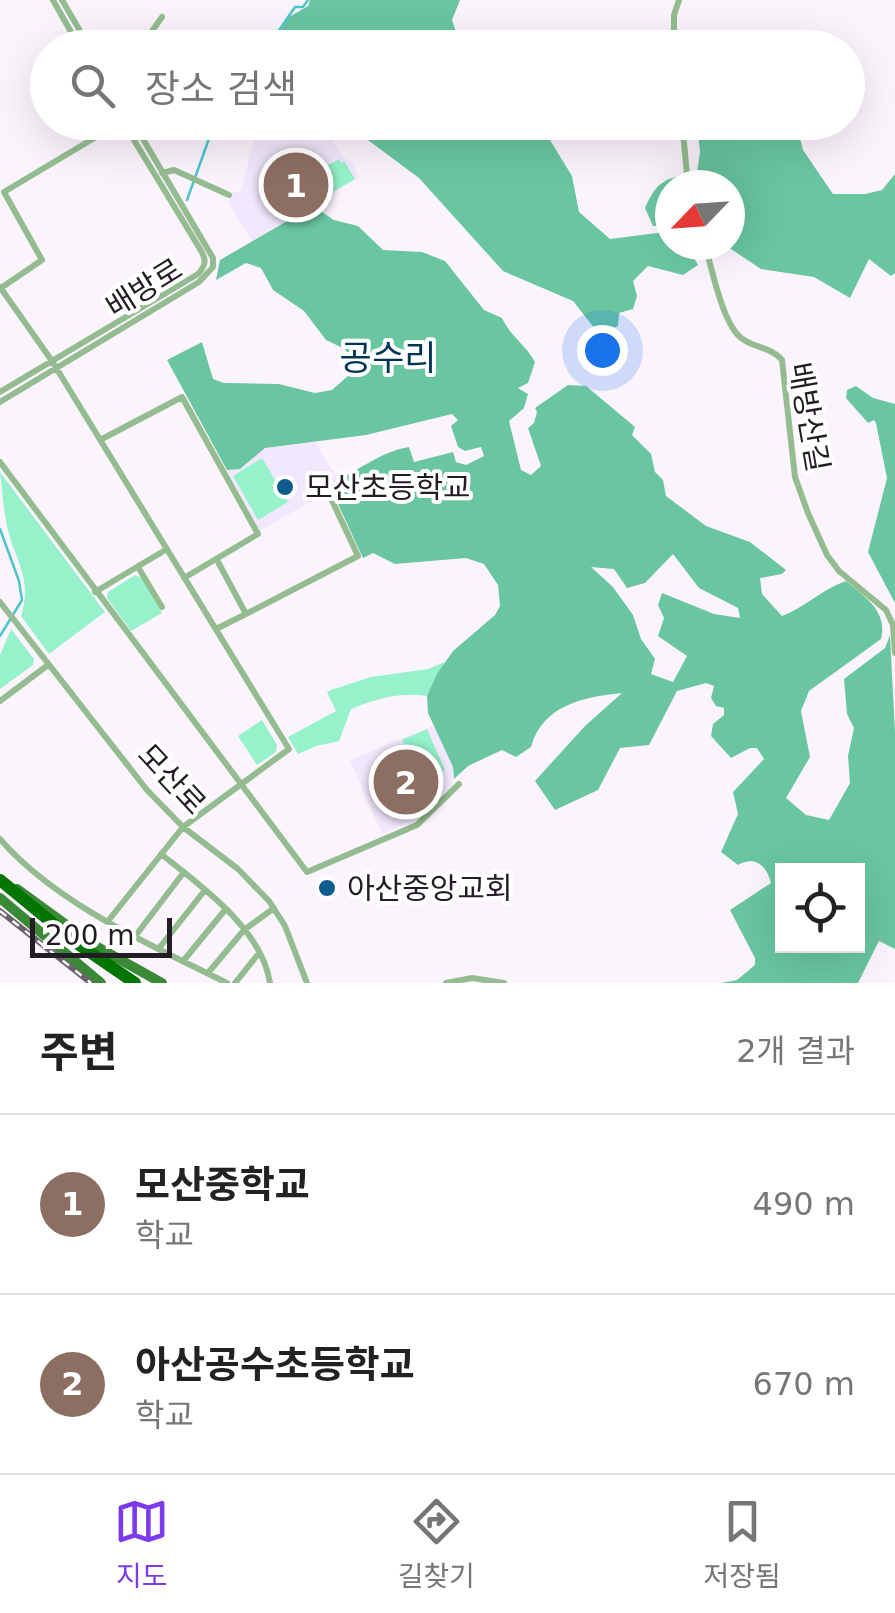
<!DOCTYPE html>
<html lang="ko">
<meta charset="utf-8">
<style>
body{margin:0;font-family:"DejaVu Sans","Noto Sans KR",sans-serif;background:#f2f2f2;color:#222}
.controls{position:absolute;right:30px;bottom:30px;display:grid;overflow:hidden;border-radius:0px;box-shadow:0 10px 40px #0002}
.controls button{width:90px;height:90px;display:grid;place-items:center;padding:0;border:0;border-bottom:2px solid #e0e0e0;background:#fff;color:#222;font:50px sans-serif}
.compass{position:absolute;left:655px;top:170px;width:90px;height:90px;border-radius:50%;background:#fff;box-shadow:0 10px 40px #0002;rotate:245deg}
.scale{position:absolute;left:30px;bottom:25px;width:142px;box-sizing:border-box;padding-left:10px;border:5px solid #231c24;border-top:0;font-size:28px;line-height:35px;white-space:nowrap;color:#231c24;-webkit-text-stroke:8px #fff;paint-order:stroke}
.you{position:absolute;left:602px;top:350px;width:35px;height:35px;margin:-25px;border:8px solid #fff;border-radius:50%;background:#1a73e8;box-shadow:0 0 0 15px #1a73e833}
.badge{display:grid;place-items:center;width:65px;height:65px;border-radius:50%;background:#7c3aed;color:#fff;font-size:32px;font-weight:700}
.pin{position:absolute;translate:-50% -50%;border:5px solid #fff;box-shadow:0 2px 10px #0006}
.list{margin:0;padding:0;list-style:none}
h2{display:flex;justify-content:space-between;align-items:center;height:130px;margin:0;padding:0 40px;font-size:42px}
h2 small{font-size:32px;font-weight:400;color:#767676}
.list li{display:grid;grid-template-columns:65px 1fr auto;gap:30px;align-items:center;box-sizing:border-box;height:180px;padding:0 40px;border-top:2px solid #e0e0e0}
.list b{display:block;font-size:38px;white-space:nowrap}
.list p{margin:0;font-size:32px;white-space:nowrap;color:#767676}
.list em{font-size:32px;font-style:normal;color:#767676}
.icon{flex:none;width:55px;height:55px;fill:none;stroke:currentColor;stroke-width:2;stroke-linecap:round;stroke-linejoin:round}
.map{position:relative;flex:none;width:895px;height:983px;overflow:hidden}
.search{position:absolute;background:#fff;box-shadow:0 10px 40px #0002;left:30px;right:30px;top:30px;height:110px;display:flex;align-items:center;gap:25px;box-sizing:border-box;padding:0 35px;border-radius:55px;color:#767676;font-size:38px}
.sheet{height:490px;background:#fff}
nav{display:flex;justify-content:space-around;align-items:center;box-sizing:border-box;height:140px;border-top:2px solid #e0e0e0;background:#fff;font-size:28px;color:#767676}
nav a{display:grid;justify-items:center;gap:5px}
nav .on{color:#7c3aed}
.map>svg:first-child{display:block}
.education{fill:#f2e8fd}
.green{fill:#95f2ca}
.forest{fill:#69c6a0;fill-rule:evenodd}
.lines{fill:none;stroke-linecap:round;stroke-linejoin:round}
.stream{stroke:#4dc5cc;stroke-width:2.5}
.minor{stroke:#95bc91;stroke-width:6}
.major{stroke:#3a8936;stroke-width:10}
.highway{stroke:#007500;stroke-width:12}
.rail-casing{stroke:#69626a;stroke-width:6}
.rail{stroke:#fff;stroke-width:2.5;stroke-dasharray:8;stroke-linecap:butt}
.poi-dot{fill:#0f5c8f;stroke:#fff;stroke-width:4}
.labels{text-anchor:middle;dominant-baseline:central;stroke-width:8;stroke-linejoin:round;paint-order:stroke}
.street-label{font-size:30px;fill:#231c24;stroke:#fff}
.poi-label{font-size:30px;fill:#231c24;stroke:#fff;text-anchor:start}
.quarter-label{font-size:35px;fill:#003558;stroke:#fff}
</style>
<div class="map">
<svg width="895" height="983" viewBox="0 0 895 983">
<rect width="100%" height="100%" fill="#fcf4fd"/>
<!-- education -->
<path class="education" d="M 297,125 L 326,127 L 337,135 L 334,142 L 342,156 L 353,164 L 359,178 L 252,241 L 228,203 L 232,193 L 241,190 L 257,127 L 282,131 Z
M 315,442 L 338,480 L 337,486 L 260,531 L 227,470 L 240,469 L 265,448 Z
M 435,725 L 453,767 L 452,785 L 422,816 L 382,834 L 350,760 Z"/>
<!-- green -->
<path class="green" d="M 339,159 L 341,163 L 344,161 L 355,179 L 308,206 L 295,184 Z
M 262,458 L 288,502 L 258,520 L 233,476 Z
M 0,472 L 105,612 L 49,654 L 21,616 C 34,575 12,558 6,521 C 3,505 2,488 0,472 Z
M 135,575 L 142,578 L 162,613 L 131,631 L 107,598 L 108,592 Z
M 11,629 L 34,659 L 33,665 L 0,689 L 0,655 Z
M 445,662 L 427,696 C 400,692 376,699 351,709 L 339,741 L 316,746 L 298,754 L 288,737 L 336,711 L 327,692 L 331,690 L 371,677 L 428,669 Z
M 262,720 L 277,745 L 276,752 L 257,765 L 238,736 Z
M 427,729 L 445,770 L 421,781 L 402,740 Z"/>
<!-- forest -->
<path class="forest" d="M 310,0 L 460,0 L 452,20 L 458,38 L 436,41 L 432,47 L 279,47 L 275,40 L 289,17 L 308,6 Z
M 345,123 L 452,123 L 471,139 L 483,128 L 545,132 L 572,176 L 579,212 L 610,239 L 665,232 L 670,234 L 670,245 L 687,245 L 698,265 L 683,275 L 648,266 L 633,281 L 637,296 L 633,309 L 619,313 L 618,326 L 599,334 L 573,301 L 503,271 L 419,178 Z
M 697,123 L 796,123 L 803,150 L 833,194 L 865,194 L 882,190 L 895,174 L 895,273 L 891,276 L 869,259 L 850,298 L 814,277 L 761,269 L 725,245 L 730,245 L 730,185 L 670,185 L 670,226 L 653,226 L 645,208 C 658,178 667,179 697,172 L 700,152 Z
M 313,206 L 334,220 L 358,226 L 383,250 L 422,252 L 445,261 L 484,310 L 502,318 C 511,337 526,345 535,362 L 528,383 L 518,388 L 528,394 L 524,408 L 509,421 L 521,470 L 531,475 L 541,466 L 528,428 L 534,423 L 537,412 L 535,408 L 568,385 L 586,386 L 635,427 L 632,435 L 651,454 L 655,472 L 663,480 L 666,496 L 706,526 L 750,542 L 786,570 L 782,574 L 760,578 L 762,594 L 782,616 C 806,607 822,589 846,581 C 865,597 888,611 881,639 L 809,691 L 801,711 L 810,757 L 786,798 L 806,815 L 829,820 L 850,783 L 848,756 L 854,728 L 847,714 L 844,679 L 885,648 L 890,635 L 895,732 L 895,949 L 879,941 L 858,983 L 721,983 L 737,980 L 755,965 L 755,958 L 730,910 L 771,883 C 767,866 755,855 738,865 L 721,852 L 738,814 L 733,792 L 764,759 L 757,748 L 750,748 L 731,758 L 711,736 L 713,724 L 724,715 L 724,708 L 716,706 L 711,698 L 714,686 L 706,683 L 677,691 L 649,745 L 620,748 L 598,790 L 555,810 L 535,781 L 585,726 L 622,693 C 585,697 543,704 531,747 L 516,757 L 502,750 L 468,766 L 454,779 L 453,767 L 428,713 L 427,696 L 437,674 L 453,651 L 495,615 L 500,606 L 498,585 L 484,564 L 466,558 L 395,564 L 373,553 L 363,558 L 331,489 L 337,486 L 338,480 C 362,468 383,451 409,447 L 414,462 L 453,452 L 456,462 L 466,465 L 484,456 L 481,447 L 465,451 L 458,447 L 451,426 L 458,420 L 452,414 L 366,435 L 265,448 L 240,469 L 227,470 L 167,360 L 202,342 L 213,379 L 224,383 L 279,384 L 315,393 L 332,390 L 349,375 L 350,357 L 345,349 L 326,340 L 304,311 L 273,290 L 261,268 L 246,263 L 216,280 L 220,260 ZM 673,554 L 699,588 L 738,608 L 740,618 L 714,614 L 662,593 L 658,605 L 664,618 L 658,636 L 687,656 L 673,682 L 651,674 L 655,659 L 641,639 L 633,615 L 613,587 L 591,567 L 614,569 L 627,588 L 645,583 ZM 782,871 L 858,871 L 858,946 L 782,946 Z
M 856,386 L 873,398 L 895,404 L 895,603 L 868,552 L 887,478 L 876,423 L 874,420 L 868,423 L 846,398 L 847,390 Z"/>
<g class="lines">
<!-- stream -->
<path class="stream" d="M 267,48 L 295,7 L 303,7 L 308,0
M 261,122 L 278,126 L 292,123
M 187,200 L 215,122
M 0,529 L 19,581 L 22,600 L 0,636"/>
<!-- minor -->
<path class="minor" d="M 53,0 L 80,48
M 62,0 L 90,48
M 140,48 L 162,17
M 674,48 L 674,15 L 679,0
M 682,122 L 688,185
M 162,173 L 174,170 L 229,195
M 705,245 C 712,269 722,321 740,337 C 752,348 770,346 782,360 L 795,477 L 808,513 L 827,555 L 839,571 L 886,610 L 893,625 L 895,653
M 0,287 L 52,361 L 289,749 L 183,827 L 108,921
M 1,288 L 42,260 L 4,192 L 121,122
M 0,392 L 198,274 C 207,264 206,259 200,249 L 123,122
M 0,402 L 199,282 L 213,267 L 213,258 L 133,122
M 100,440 L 182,397 L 258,534 L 184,578
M 0,462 L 307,872 L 417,825 L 459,784
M 217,560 L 246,614 L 358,556 L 328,492
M 138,567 L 162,607
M 95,592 L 167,549
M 0,602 L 147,790 L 183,827 L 238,869 L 269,901 L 285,926 L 307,983
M 216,629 L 246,614
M 0,701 L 48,665
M 0,839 C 56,904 151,945 227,983
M 161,854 C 201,886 262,929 270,983
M 136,935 L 184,872
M 160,947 L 205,890
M 184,960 L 225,910
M 208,973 L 244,930 L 274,908
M 235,983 L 259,953
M 446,983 L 472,978 L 504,983"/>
<!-- major -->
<path class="major" d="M 17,889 L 94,945 L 162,983
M 0,898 L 101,983"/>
<!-- highway -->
<path class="highway" d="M 0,880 L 78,944 L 135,983"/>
<defs>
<path id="rail" d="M 0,911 L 91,983"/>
</defs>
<!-- rail casing -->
<use href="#rail" class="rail-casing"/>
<!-- rail -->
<use href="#rail" class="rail"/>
</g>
<!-- markers -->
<g class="poi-dot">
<circle cx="285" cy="487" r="10"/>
<circle cx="327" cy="888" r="10"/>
</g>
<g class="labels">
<!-- street labels -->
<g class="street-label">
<text transform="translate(144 288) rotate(-32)">배방로</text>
<text transform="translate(809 417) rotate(80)">배방산길</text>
<text transform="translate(172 779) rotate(47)">모산로</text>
</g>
<!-- poi labels -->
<g class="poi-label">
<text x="305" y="487">모산초등학교</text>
<text x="347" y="888">아산중앙교회</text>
</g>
<!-- quarter labels -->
<g class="quarter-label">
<text x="388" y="358">공수리</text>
</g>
</g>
</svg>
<div class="controls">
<button><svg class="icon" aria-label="locate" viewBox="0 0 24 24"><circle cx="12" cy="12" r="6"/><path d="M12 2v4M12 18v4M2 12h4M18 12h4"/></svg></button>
</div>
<svg class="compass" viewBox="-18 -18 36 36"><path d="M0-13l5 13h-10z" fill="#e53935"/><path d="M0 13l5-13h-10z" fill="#767676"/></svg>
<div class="scale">200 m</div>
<div class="you"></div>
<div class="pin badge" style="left:296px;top:185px;background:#8d6e63">1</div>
<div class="pin badge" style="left:406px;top:782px;background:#8d6e63">2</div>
<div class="search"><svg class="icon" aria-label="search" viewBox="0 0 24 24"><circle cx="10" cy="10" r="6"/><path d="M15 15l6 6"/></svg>장소 검색</div>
</div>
<section class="sheet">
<h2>주변<small>2개 결과</small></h2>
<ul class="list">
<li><span class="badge" style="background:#8d6e63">1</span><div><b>모산중학교</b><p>학교</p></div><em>490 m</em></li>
<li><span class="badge" style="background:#8d6e63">2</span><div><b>아산공수초등학교</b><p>학교</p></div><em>670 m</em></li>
</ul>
</section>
<nav>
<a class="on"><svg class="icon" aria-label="map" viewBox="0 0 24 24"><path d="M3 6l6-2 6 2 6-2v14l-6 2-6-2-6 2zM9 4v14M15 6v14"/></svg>지도</a>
<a><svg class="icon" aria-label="directions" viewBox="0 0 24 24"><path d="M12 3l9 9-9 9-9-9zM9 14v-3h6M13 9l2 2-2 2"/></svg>길찾기</a>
<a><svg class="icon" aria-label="saved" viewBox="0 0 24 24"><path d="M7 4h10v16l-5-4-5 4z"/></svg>저장됨</a>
</nav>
